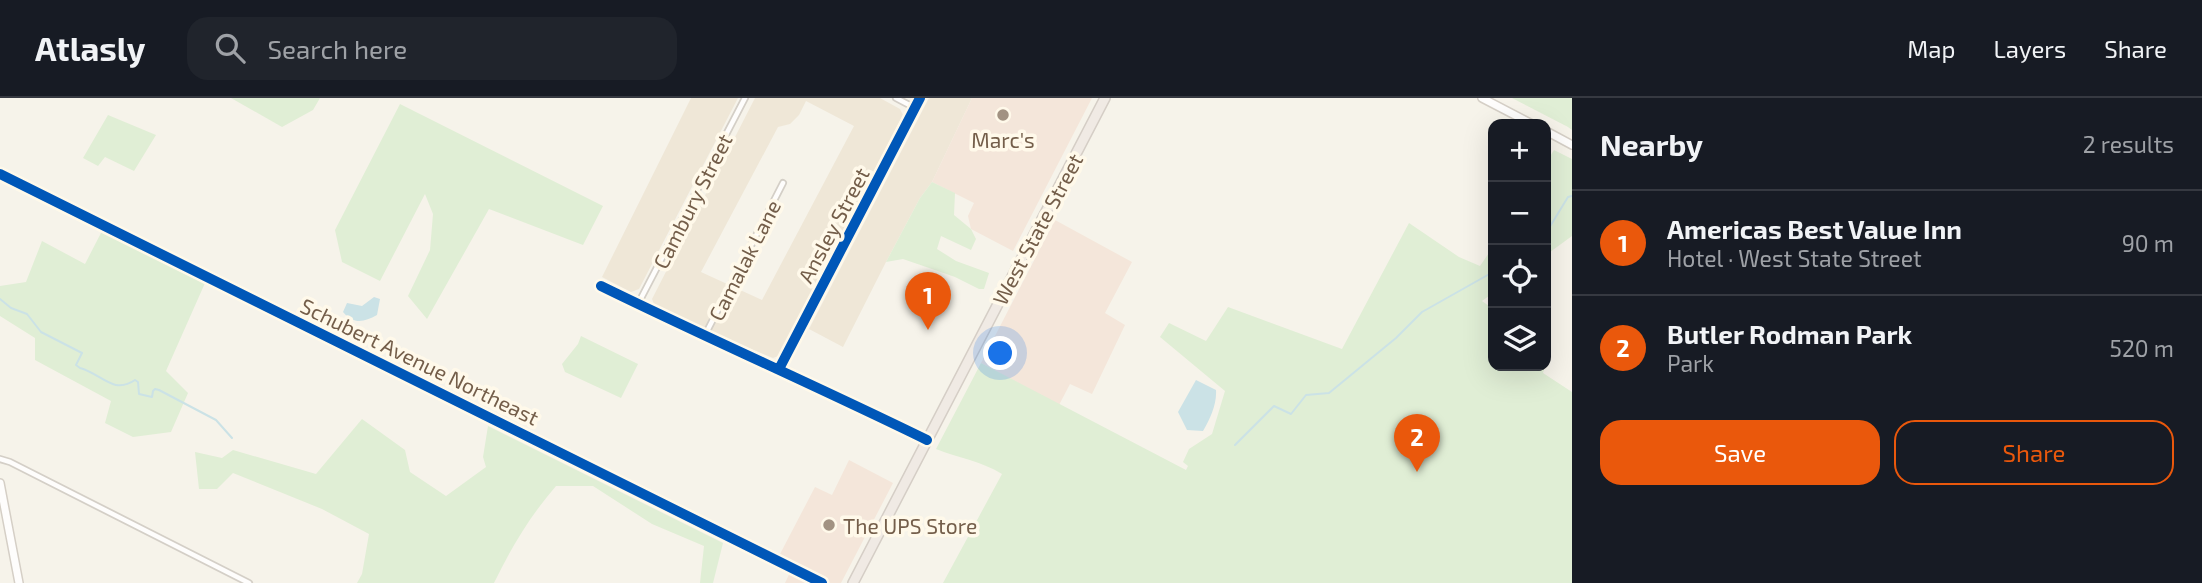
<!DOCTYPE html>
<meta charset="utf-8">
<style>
body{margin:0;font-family:"Exo 2",sans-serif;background:#20242c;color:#f1f3f6}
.controls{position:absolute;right:21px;top:21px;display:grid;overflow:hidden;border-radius:14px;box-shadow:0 7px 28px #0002}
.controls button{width:63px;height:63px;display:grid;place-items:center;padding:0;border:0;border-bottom:2px solid #363941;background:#171b24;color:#f1f3f6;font:35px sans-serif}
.you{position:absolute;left:1001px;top:256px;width:24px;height:24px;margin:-18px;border:5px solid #fff;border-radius:50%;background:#1a73e8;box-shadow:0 0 0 10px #1a73e833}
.badge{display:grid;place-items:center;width:46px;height:46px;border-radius:50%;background:#ea580c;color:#fff;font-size:23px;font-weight:700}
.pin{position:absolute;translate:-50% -58px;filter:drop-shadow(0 2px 4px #0008)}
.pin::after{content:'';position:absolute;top:37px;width:24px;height:21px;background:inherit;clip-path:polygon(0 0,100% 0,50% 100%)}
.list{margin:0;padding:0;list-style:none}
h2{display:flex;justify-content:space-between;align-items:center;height:91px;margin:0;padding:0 28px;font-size:30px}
h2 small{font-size:23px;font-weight:400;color:#9ea1a6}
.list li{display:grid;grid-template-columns:46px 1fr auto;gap:21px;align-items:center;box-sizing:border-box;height:105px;padding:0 28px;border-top:2px solid #363941}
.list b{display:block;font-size:26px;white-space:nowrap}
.list p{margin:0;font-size:23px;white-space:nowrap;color:#9ea1a6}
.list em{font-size:23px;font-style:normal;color:#9ea1a6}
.actions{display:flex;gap:14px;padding:21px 28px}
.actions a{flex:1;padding:16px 0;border:2px solid #ea580c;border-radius:21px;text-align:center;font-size:24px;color:#ea580c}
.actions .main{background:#ea580c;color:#fff}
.icon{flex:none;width:38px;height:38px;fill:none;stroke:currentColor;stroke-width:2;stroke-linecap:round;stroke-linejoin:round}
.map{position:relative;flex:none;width:1572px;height:485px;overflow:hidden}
header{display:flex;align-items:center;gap:42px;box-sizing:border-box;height:98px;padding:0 35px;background:#171b24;border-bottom:2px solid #363941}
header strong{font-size:33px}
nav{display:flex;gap:38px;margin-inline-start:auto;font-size:24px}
.search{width:490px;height:63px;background:#20242c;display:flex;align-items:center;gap:18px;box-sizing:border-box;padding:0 24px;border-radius:21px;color:#9ea1a6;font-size:26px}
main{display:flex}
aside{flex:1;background:#171b24}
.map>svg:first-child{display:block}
.residential{fill:#efe7d7;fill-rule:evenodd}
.commercial{fill:#f4e6da}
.green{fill:#e0eed5}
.water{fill:#cbe2e6}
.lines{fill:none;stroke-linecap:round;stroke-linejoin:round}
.stream{stroke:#cbe2e6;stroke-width:2}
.street-casing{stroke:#d4cfc7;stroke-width:8}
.secondary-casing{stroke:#d5cfc6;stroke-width:10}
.highway-casing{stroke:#d5cec6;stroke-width:12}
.street{stroke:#fefdfc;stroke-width:4.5}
.secondary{stroke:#fefdfc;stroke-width:7}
.highway{stroke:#f0eae4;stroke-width:9}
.cycleway-casing{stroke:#fff9ea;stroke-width:15}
.cycleway{stroke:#0057b8;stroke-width:10}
.poi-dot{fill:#a29282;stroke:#fff9ea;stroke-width:2.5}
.labels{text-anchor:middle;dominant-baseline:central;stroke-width:7;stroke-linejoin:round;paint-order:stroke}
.poi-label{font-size:21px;fill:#745e4a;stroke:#fff9ea}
.street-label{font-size:21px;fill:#745e4a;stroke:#fff9ea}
</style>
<header>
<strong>Atlasly</strong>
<div class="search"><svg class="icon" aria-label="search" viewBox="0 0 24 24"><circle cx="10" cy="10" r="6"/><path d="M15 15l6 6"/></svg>Search here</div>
<nav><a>Map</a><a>Layers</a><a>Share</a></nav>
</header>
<main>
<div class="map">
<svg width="1572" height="485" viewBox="0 0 1572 485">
<rect width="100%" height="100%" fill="#f6f3ea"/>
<!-- residential -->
<path class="residential" d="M 691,0 L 738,0 L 639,191 L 631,194 L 602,179 Z
M 755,0 L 880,0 L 900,11 L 903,17 L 778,258 L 773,260 L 716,237 L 654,206 L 652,201 ZM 806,3 L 854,28 L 762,202 L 701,174 L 778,29 L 790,26 L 799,17 Z
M 929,0 L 972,0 L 932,84 L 920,100 L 886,164 L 843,249 L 809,231 Z"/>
<!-- commercial -->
<path class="commercial" d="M 972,0 L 1092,0 L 1013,153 L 971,131 L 968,118 L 974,105 L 932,84 Z
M 1055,122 L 1132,164 L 1105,215 L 1125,227 L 1092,296 L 1070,286 L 1059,307 L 981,265 Z
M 849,362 L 893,385 L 841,485 L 785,485 L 794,466 L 779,458 L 815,389 L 832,397 Z"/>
<!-- green -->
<path class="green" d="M 231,0 L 320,0 L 313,12 L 282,29 Z
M 1512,0 L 1572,0 L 1572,32 L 1568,29 Z
M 400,6 L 603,108 L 583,147 L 489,111 L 427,221 L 408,198 L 430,152 L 433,116 L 425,96 L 380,183 L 342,164 L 335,132 Z
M 108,17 L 156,37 L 134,73 L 105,59 L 98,68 L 83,60 Z
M 1554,52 L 1572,61 L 1572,138 L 1546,157 L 1546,65 Z
M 932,84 L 955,95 L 954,117 L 971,131 L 976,141 L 971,152 L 941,138 L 937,151 L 956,163 L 989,175 L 984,191 L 979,191 L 955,179 L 903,161 L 886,164 L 920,100 Z
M 1409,125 L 1459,159 L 1480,168 L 1493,149 L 1493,195 L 1482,203 L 1493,211 L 1493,268 L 1545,268 L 1543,275 L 1572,294 L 1572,485 L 943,485 L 1002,376 C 981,363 959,360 936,351 L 981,265 L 1186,372 L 1188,368 L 1183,364 L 1189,351 L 1212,336 L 1225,293 L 1160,239 L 1169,225 L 1206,243 L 1228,209 L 1342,251 Z
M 102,133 L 205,185 L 166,273 L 188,295 L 171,334 L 133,339 L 105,325 L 111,303 L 35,262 L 35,240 L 0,218 L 0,188 L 26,184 L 42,143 L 85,166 Z
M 581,238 L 638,266 L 621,300 L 565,274 L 562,266 L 578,246 Z
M 362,321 L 405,352 L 410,374 L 446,398 L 486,369 L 483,359 L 488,328 L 723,445 L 713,485 L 700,485 L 704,448 L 652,426 L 593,388 L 556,388 C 530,418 511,450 494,485 L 357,485 L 362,476 L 369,436 L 322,411 L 233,375 L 217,391 L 199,391 L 195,354 L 222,360 L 233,352 L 316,376 Z"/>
<!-- water -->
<path class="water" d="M 374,199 L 380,201 L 377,217 C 364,224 354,227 343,214 L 347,205 L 362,208 Z
M 1196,282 L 1216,292 C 1217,306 1210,321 1203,333 L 1187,332 L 1178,314 Z"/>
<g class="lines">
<!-- stream -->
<path class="stream" d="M 1546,135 L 1568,99 L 1572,98
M 0,201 L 11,210 L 27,216 L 41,234 L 82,255 L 76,267 L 80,270 C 102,276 113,297 135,282 L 138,284 L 139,296 L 152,299 L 153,293 L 155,291 L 159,292 L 216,322 L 232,340
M 1235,347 L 1274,308 L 1291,316 L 1306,297 L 1329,295 L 1396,240 L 1422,214 L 1493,174"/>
<defs>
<path id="street" d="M 896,0 L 915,10
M 0,76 L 822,485
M 601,188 C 708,241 818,288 926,341
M 638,206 L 745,0
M 704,239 L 783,85
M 779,271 L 920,0
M 0,361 L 10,364 L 249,485"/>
<path id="secondary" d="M 1482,0 L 1532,26
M 1546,33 L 1572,47
M 0,385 L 19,485"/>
<path id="highway" d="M 853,485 L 1105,0"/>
</defs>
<!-- street casing -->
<use href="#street" class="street-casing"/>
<!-- secondary casing -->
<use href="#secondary" class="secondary-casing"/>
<!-- highway casing -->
<use href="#highway" class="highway-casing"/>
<!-- street -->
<use href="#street" class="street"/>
<!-- secondary -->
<use href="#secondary" class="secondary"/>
<!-- highway -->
<use href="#highway" class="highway"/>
<defs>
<path id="cycleway" d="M 0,76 L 822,485
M 601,188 C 709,241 819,289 927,342
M 779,271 L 920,0"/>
</defs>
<!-- cycleway casing -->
<use href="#cycleway" class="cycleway-casing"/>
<!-- cycleway -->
<use href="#cycleway" class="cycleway"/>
</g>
<!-- markers -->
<g class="poi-dot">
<circle cx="1003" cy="17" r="7"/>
<circle cx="829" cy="427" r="7"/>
</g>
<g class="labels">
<!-- poi labels -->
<g class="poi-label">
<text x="1003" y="41">Marc's</text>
<text x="843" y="427" text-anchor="start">The UPS Store</text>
</g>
<!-- street labels -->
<g class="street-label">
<text transform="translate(692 103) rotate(-63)">Cambury Street</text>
<text transform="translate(833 127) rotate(-62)">Ansley Street</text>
<text transform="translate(1037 131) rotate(-62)">West State Street</text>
<text transform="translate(744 162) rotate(-63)">Camalak Lane</text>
<text transform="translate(420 263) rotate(26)">Schubert Avenue Northeast</text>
</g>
</g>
</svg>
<div class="controls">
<button>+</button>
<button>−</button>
<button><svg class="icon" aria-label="locate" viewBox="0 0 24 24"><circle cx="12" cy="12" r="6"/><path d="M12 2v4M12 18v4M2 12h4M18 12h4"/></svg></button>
<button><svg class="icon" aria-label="layers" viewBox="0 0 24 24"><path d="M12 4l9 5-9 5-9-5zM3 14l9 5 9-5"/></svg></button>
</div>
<div class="you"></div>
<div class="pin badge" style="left:928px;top:232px">1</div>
<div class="pin badge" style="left:1417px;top:374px">2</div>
</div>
<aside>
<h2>Nearby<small>2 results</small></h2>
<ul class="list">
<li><span class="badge">1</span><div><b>Americas Best Value Inn</b><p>Hotel · West State Street</p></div><em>90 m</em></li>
<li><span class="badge">2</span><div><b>Butler Rodman Park</b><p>Park</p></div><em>520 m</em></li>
</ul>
<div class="actions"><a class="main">Save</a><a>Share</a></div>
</aside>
</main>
